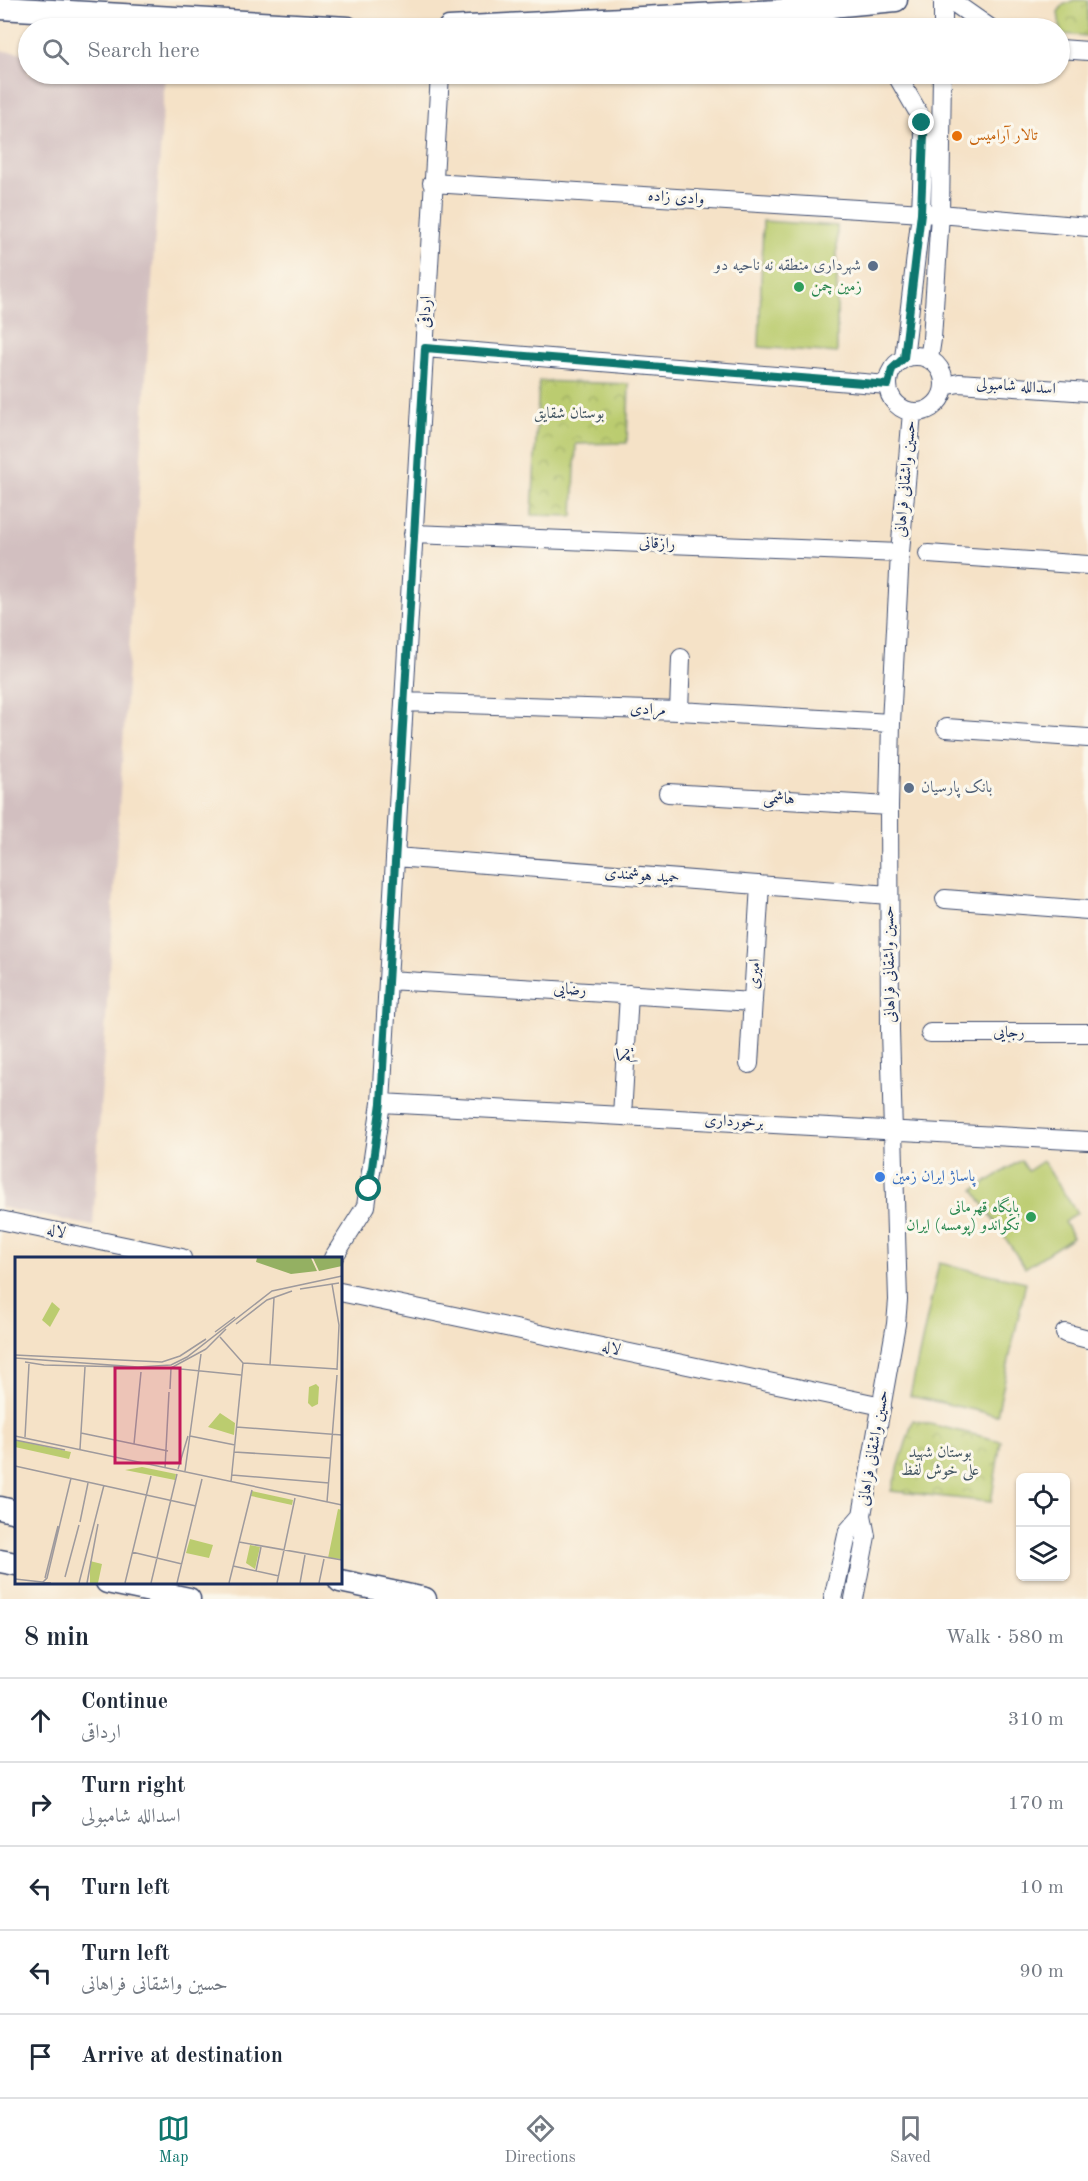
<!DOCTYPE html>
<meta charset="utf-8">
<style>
body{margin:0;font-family:"Old Standard TT",Amiri,serif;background:#f6f6f7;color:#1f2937}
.controls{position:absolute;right:18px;bottom:18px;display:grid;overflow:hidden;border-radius:9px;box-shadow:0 2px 4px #0004}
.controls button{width:54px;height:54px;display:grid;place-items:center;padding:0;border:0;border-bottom:2px solid #e0e1e3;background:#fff;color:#1f2937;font:30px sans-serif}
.stop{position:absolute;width:18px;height:18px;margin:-14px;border:4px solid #0f766e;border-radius:50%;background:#fff}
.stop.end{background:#0f766e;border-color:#fff;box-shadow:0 2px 6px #0008}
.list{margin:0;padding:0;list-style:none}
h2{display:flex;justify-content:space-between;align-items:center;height:78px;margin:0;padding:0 24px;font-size:26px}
h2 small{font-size:20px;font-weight:400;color:#747a83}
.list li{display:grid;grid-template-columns:39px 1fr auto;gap:18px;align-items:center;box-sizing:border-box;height:84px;padding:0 24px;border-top:2px solid #e0e1e3}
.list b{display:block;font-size:22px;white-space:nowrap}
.list p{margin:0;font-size:20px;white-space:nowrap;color:#747a83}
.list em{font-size:20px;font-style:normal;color:#747a83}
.icon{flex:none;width:33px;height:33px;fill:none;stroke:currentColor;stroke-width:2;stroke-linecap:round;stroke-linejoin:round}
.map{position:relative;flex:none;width:1088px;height:1599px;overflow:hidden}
.search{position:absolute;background:#fff;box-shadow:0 2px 4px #0004;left:18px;right:18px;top:18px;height:66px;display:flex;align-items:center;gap:15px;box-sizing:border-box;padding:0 21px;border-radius:33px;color:#747a83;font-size:22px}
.sheet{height:498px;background:#fff}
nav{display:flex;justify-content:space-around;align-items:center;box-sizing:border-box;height:84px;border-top:2px solid #e0e1e3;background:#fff;font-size:16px;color:#747a83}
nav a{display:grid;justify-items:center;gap:3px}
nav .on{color:#0f766e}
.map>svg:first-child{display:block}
.industrial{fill:#d2bfc0}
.park{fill:url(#park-crowns);stroke:#6b7e66;stroke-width:1.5}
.pitch{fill:#bbcc6f;stroke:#6b7e66;stroke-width:1.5}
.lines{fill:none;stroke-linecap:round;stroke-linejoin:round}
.minor-casing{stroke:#3c4a6e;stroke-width:20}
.major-casing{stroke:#3c4a6e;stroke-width:25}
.minor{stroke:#fff;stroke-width:18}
.major{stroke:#fff;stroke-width:22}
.route{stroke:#0f766e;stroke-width:8}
.food-dot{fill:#e8710a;stroke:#fbf7ec;stroke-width:2}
.service-dot{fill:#5c6f8a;stroke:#fbf7ec;stroke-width:2}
.leisure-dot{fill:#2e9e5b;stroke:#fbf7ec;stroke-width:2}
.shop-dot{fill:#3f7fe0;stroke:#fbf7ec;stroke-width:2}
.labels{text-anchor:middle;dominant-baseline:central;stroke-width:6;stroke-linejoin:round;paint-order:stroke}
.food-label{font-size:16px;fill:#c56008;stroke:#fbf7ec;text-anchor:start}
.street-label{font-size:16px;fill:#1b2f5e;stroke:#fbf7ec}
.service-label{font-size:16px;fill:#4e5e75;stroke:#fbf7ec;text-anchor:end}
.leisure-label{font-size:16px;fill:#27864d;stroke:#fbf7ec;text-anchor:start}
.park-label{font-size:16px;fill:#435662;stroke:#fbf7ec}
.shop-label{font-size:16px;fill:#366cbe;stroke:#fbf7ec;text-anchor:start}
.inset-road{fill:none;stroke:#9e9a9d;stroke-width:1.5}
.view{fill:#c2185b;fill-opacity:0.15;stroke:#c2185b;stroke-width:3}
.inset-edge{fill:none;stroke:#1b2f5e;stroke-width:3}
</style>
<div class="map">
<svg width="1088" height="1599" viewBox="0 0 1088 1599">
<defs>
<pattern id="park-crowns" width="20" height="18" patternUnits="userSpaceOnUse" patternTransform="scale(1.5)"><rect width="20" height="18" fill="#bbcc6f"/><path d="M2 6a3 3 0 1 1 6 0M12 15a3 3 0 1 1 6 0" fill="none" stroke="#97a65e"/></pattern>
</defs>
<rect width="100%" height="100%" fill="#fbf7ec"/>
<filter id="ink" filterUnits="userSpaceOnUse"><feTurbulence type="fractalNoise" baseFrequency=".0167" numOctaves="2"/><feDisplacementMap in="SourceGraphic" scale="12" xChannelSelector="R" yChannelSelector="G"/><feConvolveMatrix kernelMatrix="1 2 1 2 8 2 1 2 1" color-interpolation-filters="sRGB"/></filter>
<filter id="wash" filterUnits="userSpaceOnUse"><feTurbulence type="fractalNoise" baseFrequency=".008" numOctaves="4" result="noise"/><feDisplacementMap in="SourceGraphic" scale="24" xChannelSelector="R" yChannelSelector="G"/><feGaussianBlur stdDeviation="1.35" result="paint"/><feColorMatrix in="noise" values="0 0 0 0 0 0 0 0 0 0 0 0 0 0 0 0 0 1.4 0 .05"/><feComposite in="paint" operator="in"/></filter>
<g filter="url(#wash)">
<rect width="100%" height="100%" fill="#f5e2c7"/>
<!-- industrial -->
<path class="industrial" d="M 0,51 L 28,53 L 28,74 L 165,74 L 93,1226 L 0,1207 Z"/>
<!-- park -->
<path class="park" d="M 1074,0 L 1088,0 L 1088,36 L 1061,34 L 1058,12 L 1063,5 Z
M 539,381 L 629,384 L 627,443 L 576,444 L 573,516 L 532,515 Z
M 913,1420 L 1001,1441 L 991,1502 L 891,1491 Z"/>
<!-- pitch -->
<path class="pitch" d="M 763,221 L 837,226 L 837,353 L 759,347 Z
M 1021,1160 L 1028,1171 L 1043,1161 L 1077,1213 L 1064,1222 L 1073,1237 L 1025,1268 L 974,1190 Z
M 939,1263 L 1026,1282 L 997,1415 L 910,1396 Z"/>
</g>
<g filter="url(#ink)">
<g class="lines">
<defs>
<path id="minor" d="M 950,0 L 990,28
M 787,14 L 842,28
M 943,28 L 943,0
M 1060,49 L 1088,51
M 896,74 L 918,112 L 924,134 L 921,213 L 904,358
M 432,183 L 940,214 L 1088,227
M 425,348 L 888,385
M888 384a28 28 0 1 1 56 0a28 28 0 1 1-56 0Z
M 929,359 L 932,339 L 940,214 L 942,74
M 944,386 L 959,383 L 1088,392
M 413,534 L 900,553
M 928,554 L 1088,565
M 404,702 L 679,711 L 891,723
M 679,711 L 681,658
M 946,728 L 1088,738
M 668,793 L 889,806
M 395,857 L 889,895
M 945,899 L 1088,910
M 388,980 L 753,1002
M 930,1033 L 1088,1033
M 749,1064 L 760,885
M 381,1103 L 1088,1141
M 622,1116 L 629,994
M 0,1220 L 182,1258
M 333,1258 L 366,1206 L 381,1103 L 440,74
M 340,1292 L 882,1406
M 1065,1333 L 1088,1339
M 833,1599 L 848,1531 L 862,1515
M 854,1599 L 866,1536 L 862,1515 L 896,1324 L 898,1300 L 890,1030 L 889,806 L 891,723 L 900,553 L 912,412"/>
<path id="major" d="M 0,8 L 348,28
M 449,28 L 777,11 L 896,0
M 0,1508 L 16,1512
M 0,1561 L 16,1564
M 340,1581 L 425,1599
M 107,1582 L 189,1599"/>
</defs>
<!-- minor casing -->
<use href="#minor" class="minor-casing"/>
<!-- major casing -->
<use href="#major" class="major-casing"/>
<!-- minor -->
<use href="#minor" class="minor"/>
<!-- major -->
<use href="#major" class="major"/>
</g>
</g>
<g class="lines" filter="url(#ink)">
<!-- route -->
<path class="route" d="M 369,1189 L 381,1103 L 425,348 L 888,385 L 892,369 L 904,358 L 921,213 L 924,134 L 922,123"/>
</g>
<!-- markers -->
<circle class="food-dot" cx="957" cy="136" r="6"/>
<g class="service-dot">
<circle cx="873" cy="266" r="6"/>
<circle cx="909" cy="788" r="6"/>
</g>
<g class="leisure-dot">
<circle cx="799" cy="287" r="6"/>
<circle cx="1031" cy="1217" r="6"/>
</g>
<circle class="shop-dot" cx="880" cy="1177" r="6"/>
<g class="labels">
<!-- food labels -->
<g class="food-label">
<text x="969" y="136">تالار آرامیس</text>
</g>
<!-- street labels -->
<g class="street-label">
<text transform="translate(676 198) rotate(4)">وادی زاده</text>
<text transform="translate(426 312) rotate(-87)">ارداقی</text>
<text transform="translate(1016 387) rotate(4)">اسدالله شامبولی</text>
<text transform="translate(906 479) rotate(-85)">حسین واشقانی فراهانی</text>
<text transform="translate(657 544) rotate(2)">رازقانی</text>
<text transform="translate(648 710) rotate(2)">مرادی</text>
<text transform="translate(779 799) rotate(3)">هاشمی</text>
<text transform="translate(642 876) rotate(4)">حمید هوشمندی</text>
<text transform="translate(890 964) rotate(-91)">حسین واشقانی فراهانی</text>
<text transform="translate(755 974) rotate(-87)">امیری</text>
<text transform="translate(570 990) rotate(3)">رضایی</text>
<text x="1009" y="1033">رجایی</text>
<text transform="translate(625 1055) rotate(-87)">یکم</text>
<text transform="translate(734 1122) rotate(3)">برخورداری</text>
<text transform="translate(56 1232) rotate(12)">لاله</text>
<text transform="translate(611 1349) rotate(12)">لاله</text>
<text transform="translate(874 1448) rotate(-80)">حسین واشقانی فراهانی</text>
</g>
<!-- service labels -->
<g class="service-label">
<text x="861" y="266">شهرداری منطقه نه ناحیه دو</text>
<text x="921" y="788" text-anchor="start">بانک پارسیان</text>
</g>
<!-- leisure labels -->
<g class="leisure-label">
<text x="811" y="287">زمین چمن</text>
<text x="1019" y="1208" text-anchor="end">پایگاه قهرمانی<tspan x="1019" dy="18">تکواندو (پومسه) ایران</tspan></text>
</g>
<!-- park labels -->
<g class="park-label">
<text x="569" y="414">بوستان شقایق</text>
<text x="940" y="1453">بوستان شهید<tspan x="940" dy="18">علی خوش لفظ</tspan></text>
</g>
<!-- shop labels -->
<g class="shop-label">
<text x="892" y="1177">پاساژ ایران زمین</text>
</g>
</g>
<!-- overview -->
<g transform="translate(15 1257)">
<rect width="327" height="327" fill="#f5e2c7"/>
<path d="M 37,45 L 45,52 L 35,70 L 27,63 Z" fill="#bbcc6f"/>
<path d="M 242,1 L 296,1 L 302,14 L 276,17 L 241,5 ZM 298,1 L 327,1 L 327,9 L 304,14 Z" fill="#94b062"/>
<path d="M 205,156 L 220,166 L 219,178 L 193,170 ZM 0,183 L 56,195 L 54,202 L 0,190 ZM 127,210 L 161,217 L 160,223 L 110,213 ZM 237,234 L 278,243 L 277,248 L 236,239 ZM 323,252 L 327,253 L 326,302 L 313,301 ZM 175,282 L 198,288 L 194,301 L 171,296 ZM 75,304 L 87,307 L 83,326 L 75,326 Z" fill="#bbcc6f"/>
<path d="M 301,127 L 304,130 L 303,147 L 297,150 L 293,146 L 294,130 ZM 235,288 L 245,290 L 240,312 L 231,306 Z" fill="#bbcc6f"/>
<path class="inset-road" d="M 317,27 L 324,68 L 322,113M 285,32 L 324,26M 221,67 L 252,43 L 277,34M 200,75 L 220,60M 205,80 L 228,106 L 322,112M 191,92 L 211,72M 0,98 L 147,105 L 165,99 L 191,82M 0,101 L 123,110 L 156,108 L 172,100 L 257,34 L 327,19M 10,105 L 29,108M 28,108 L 156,111 L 191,92M 255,108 L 259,41M 155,132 L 156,111 L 226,118M 221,170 L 327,178M 66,176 L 153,194M 0,179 L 327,248M 175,179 L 220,188M 10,180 L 14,107M 0,183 L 50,193M 119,187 L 126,115M 65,192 L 70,110M 219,195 L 315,201M 0,209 L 181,249M 150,211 L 154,135M 163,212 L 173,179M 170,214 L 186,97M 217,218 L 314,226M 216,225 L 228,106M 312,245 L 322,118M 65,265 L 73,226M 224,285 L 327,303M 117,295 L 167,307M 218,309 L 264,319M 241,314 L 246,290M 50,320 L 64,268M 30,321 L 43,269M 0,322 L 36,326M 28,325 L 32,321 L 56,221M 64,326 L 89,228M 72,326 L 83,267M 110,326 L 136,219M 136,326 L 162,217M 162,326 L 187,222M 214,326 L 237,233M 262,326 L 280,241M 285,326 L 290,298M 304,326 L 309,302"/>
<path class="view" d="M 100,111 L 165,111 L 165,206 L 100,206 Z"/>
<rect width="327" height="327" class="inset-edge"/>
</g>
</svg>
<div class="controls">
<button><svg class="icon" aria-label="locate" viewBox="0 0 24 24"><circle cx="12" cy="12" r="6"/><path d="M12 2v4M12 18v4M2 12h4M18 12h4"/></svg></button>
<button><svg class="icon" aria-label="layers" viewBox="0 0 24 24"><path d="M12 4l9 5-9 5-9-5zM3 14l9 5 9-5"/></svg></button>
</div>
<div class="stop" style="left:369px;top:1189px"></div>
<div class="stop end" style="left:922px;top:123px"></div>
<div class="search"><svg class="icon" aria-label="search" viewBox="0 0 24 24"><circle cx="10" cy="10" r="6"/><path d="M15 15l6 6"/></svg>Search here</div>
</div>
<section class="sheet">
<h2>8 min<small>Walk · 580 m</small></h2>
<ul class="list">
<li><svg class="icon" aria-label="ahead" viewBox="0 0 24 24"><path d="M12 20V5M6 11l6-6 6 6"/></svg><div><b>Continue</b><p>ارداقی</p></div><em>310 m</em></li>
<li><svg class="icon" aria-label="right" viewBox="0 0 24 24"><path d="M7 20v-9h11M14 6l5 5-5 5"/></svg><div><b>Turn right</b><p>اسدالله شامبولی</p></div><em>170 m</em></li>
<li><svg class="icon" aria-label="left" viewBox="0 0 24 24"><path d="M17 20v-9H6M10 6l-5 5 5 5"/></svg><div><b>Turn left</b></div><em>10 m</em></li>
<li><svg class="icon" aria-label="left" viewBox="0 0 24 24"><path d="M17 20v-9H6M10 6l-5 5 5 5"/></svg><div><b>Turn left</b><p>حسین واشقانی فراهانی</p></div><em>90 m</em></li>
<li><svg class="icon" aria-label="arrive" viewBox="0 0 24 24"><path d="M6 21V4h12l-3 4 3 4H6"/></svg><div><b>Arrive at destination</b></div></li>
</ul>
</section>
<nav>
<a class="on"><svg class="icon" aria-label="map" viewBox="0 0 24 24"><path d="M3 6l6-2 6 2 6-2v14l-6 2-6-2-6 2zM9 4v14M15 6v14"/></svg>Map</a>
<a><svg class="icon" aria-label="directions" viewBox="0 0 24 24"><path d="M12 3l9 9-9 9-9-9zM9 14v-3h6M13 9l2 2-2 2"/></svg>Directions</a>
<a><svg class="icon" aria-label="saved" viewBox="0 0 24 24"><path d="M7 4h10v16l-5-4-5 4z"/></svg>Saved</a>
</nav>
